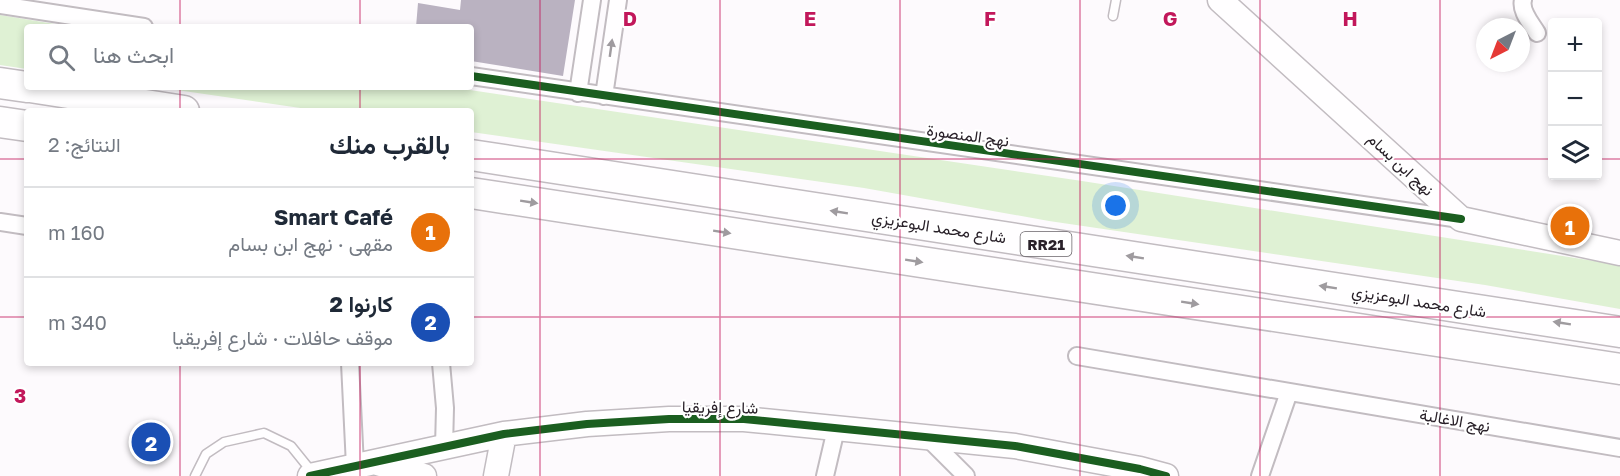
<!DOCTYPE html>
<html lang="ar">
<meta charset="utf-8">
<style>
body{margin:0;font-family:"Golos Text",Vazirmatn,sans-serif;background:#f6f6f7;color:#1f2937;direction:rtl}
.controls{position:absolute;right:18px;top:18px;display:grid;overflow:hidden;border-radius:6px;box-shadow:0 3px 9px #0003}
.controls button{width:54px;height:54px;display:grid;place-items:center;padding:0;border:0;border-bottom:2px solid #e0e1e3;background:#fff;color:#1f2937;font:30px sans-serif}
.compass{position:absolute;left:1476px;top:18px;width:54px;height:54px;border-radius:50%;background:#fff;box-shadow:0 3px 9px #0003;rotate:222deg}
.you{position:absolute;left:1116px;top:206px;width:21px;height:21px;margin:-15px;border:4px solid #fff;border-radius:50%;background:#1a73e8;box-shadow:0 0 0 9px #1a73e833}
.badge{display:grid;place-items:center;width:39px;height:39px;border-radius:50%;background:#7c3aed;color:#fff;font-size:20px;font-weight:700}
.pin{position:absolute;translate:-50% -50%;border:3px solid #fff;box-shadow:0 2px 6px #0006}
.list{margin:0;padding:0;list-style:none}
h2{display:flex;justify-content:space-between;align-items:center;height:78px;margin:0;padding:0 24px;font-size:26px}
h2 small{font-size:20px;font-weight:400;color:#747a83}
.list li{display:grid;grid-template-columns:39px 1fr auto;gap:18px;align-items:center;box-sizing:border-box;height:90px;padding:0 24px;border-top:2px solid #e0e1e3}
.list b{display:block;font-size:22px;white-space:nowrap}
.list p{margin:0;font-size:20px;white-space:nowrap;color:#747a83}
.list em{font-size:20px;font-style:normal;color:#747a83}
.icon{flex:none;width:33px;height:33px;fill:none;stroke:currentColor;stroke-width:2;stroke-linecap:round;stroke-linejoin:round}
.map{position:relative;flex:none;width:1620px;height:476px;overflow:hidden;direction:ltr}
.search{position:absolute;background:#fff;box-shadow:0 3px 9px #0003;left:24px;top:24px;width:450px;height:66px;display:flex;align-items:center;gap:15px;box-sizing:border-box;padding:0 21px;border-radius:6px;color:#747a83;font-size:22px}
.panel{position:absolute;background:#fff;box-shadow:0 3px 9px #0003;left:24px;top:108px;width:450px;height:258px;border-radius:6px;direction:rtl}
.map>svg:first-child{display:block}
.grass{fill:#dff1d4}
.building{fill:#bab2c1}
.lines{fill:none;stroke-linecap:round;stroke-linejoin:round}
.lane-casing{stroke:#c2bcc1;stroke-width:11}
.street-casing{stroke:#c2bcc1;stroke-width:20}
.secondary-casing{stroke:#c2bcc1;stroke-width:27}
.highway-casing{stroke:#c2bcc1;stroke-width:33}
.lane{stroke:#fffeff;stroke-width:8}
.street{stroke:#fffeff;stroke-width:16}
.secondary{stroke:#fffeff;stroke-width:24}
.highway{stroke:#fffeff;stroke-width:30}
.cycleway-casing{stroke:#fff;stroke-width:11}
.cycleway{stroke:#1b5e20;stroke-width:8}
.oneway{fill:#9f9b9f}
.grid{fill:none;stroke:#c2185b;stroke-width:1.5;stroke-opacity:0.55}
.labels{text-anchor:middle;dominant-baseline:central;stroke-width:4.5;stroke-linejoin:round;paint-order:stroke}
.shield{fill:#fff;stroke:#696469;stroke-width:1.5}
.shield-label{font-size:15px;font-weight:bold;fill:#292129}
.street-label{font-size:16px;fill:#292129;stroke:#fff}
.grid-label{font-size:20px;text-anchor:middle;font-weight:bold;fill:#c2185b;stroke:#fff;stroke-width:4.5;stroke-linejoin:round;paint-order:stroke}
</style>
<div class="map">
<svg width="1620" height="476" viewBox="0 0 1620 476">
<rect width="100%" height="100%" fill="#fdfafd"/>
<!-- grass -->
<path class="grass" d="M 0,15 L 73,27 L 27,27 L 27,69 L 0,65 Z
M 156,87 L 450,87 L 1082,181 L 1620,265 L 1620,309 L 1485,285 L 1049,221 L 864,188 L 471,132 L 471,111 L 321,111 Z"/>
<!-- building -->
<path class="building" d="M 461,0 L 575,0 L 563,76 L 471,61 L 471,27 L 416,27 L 418,3 L 460,10 Z"/>
<g class="lines">
<defs>
<path id="lane" d="M 1113,16 L 1116,0
M 195,476 L 206,454 L 224,442 L 264,433 L 291,446 L 312,472"/>
<path id="street" d="M 1523,0 C 1520,11 1531,23 1537,33
M 0,5 L 144,27
M 471,76 L 1460,219
M 578,93 L 592,0
M 604,96 L 618,0
M 0,222 L 27,226
M 1077,356 L 1620,448
M 350,363 L 355,466
M 441,363 L 445,408 L 444,447
M 928,438 L 966,476
M 825,476 L 836,429
M 1260,476 L 1289,392"/>
<path id="secondary" d="M 1220,0 L 1461,219 L 1620,253
M 377,463 L 424,476
M 310,476 L 504,434 L 587,424 L 669,419 L 744,419 L 1015,446 L 1140,469 L 1166,476
M 496,476 L 504,434"/>
<path id="highway" d="M 0,83 L 27,87
M 30,87 L 184,111
M 0,122 L 27,126
M 471,155 L 1620,332
M 471,193 L 1620,369"/>
</defs>
<!-- lane casing -->
<use href="#lane" class="lane-casing"/>
<!-- street casing -->
<use href="#street" class="street-casing"/>
<!-- secondary casing -->
<use href="#secondary" class="secondary-casing"/>
<!-- highway casing -->
<use href="#highway" class="highway-casing"/>
<!-- lane -->
<use href="#lane" class="lane"/>
<!-- street -->
<use href="#street" class="street"/>
<!-- secondary -->
<use href="#secondary" class="secondary"/>
<!-- highway -->
<use href="#highway" class="highway"/>
<defs>
<path id="cycleway" d="M 471,76 L 1461,219
M 310,476 L 504,434 L 587,424 L 669,419 L 744,419 L 1015,446 L 1140,469 L 1166,476"/>
</defs>
<!-- cycleway casing -->
<use href="#cycleway" class="cycleway-casing"/>
<!-- cycleway -->
<use href="#cycleway" class="cycleway"/>
</g>
<!-- one-way arrows -->
<defs><path id="oneway-solid" d="M-6-.8H1V-3.2L6.5 0L1 3.2V.8H-6Z" transform="scale(1.5)"/></defs>
<g class="oneway">
<use href="#oneway-solid" transform="translate(611 48) rotate(-82)"/>
<use href="#oneway-solid" transform="translate(529 202) rotate(9)"/>
<use href="#oneway-solid" transform="translate(839 212) rotate(-171)"/>
<use href="#oneway-solid" transform="translate(722 232) rotate(9)"/>
<use href="#oneway-solid" transform="translate(1135 257) rotate(-171)"/>
<use href="#oneway-solid" transform="translate(914 261) rotate(9)"/>
<use href="#oneway-solid" transform="translate(1328 287) rotate(-171)"/>
<use href="#oneway-solid" transform="translate(1190 303) rotate(9)"/>
<use href="#oneway-solid" transform="translate(1562 323) rotate(-171)"/>
</g>
<!-- grid -->
<path class="grid" d="M 180,0 L 180,27M 360,0 L 360,27M 540,0 L 540,476M 720,0 L 720,476M 900,0 L 900,476M 1080,0 L 1080,476M 1260,0 L 1260,476M 1440,0 L 1440,476M 180,87 L 180,111M 360,87 L 360,111M 0,159 L 27,159M 471,159 L 1552,159M 1598,159 L 1620,159M 0,317 L 27,317M 471,317 L 1620,317M 180,363 L 180,476M 360,363 L 360,476"/>
<g class="labels">
<!-- shield labels -->
<rect class="shield" x="1020.5" y="232" width="51" height="24" rx="4.5"/>
<g class="shield-label">
<text x="1046" y="244">RR21</text>
</g>
<!-- street labels -->
<g class="street-label">
<text transform="translate(968 135) rotate(8)">نهج المنصورة</text>
<text transform="translate(1401 164) rotate(43)">نهج ابن بسام</text>
<text transform="translate(939 227) rotate(9)">شارع محمد البوعزيزي</text>
<text transform="translate(1419 301) rotate(9)">شارع محمد البوعزيزي</text>
<text transform="translate(720 407) rotate(1)">شارع إفريقيا</text>
<text transform="translate(1455 420) rotate(10)">نهج الاغالبة</text>
</g>
</g>
<g class="grid-label">
<text x="630" y="26">D</text>
<text x="810" y="26">E</text>
<text x="990" y="26">F</text>
<text x="1170" y="26">G</text>
<text x="1350" y="26">H</text>
<text x="20" y="403">3</text>
</g>
</svg>
<div class="controls">
<button>+</button>
<button>−</button>
<button><svg class="icon" aria-label="layers" viewBox="0 0 24 24"><path d="M12 4l9 5-9 5-9-5zM3 14l9 5 9-5"/></svg></button>
</div>
<svg class="compass" viewBox="-18 -18 36 36"><path d="M0-13l5 13h-10z" fill="#e53935"/><path d="M0 13l5-13h-10z" fill="#747a83"/></svg>
<div class="you"></div>
<div class="pin badge" style="left:1570px;top:226px;background:#e8710a">1</div>
<div class="pin badge" style="left:151px;top:442px;background:#1a4fb4">2</div>
<div class="search"><svg class="icon" aria-label="search" viewBox="0 0 24 24"><circle cx="10" cy="10" r="6"/><path d="M15 15l6 6"/></svg>ابحث هنا</div>
<section class="panel">
<h2>بالقرب منك<small>النتائج: 2</small></h2>
<ul class="list">
<li><span class="badge" style="background:#e8710a">1</span><div><b>Smart Café</b><p>مقهى · نهج ابن بسام</p></div><em>160 m</em></li>
<li><span class="badge" style="background:#1a4fb4">2</span><div><b>كارنوا 2</b><p>موقف حافلات · شارع إفريقيا</p></div><em>340 m</em></li>
</ul>
</section>
</div>
